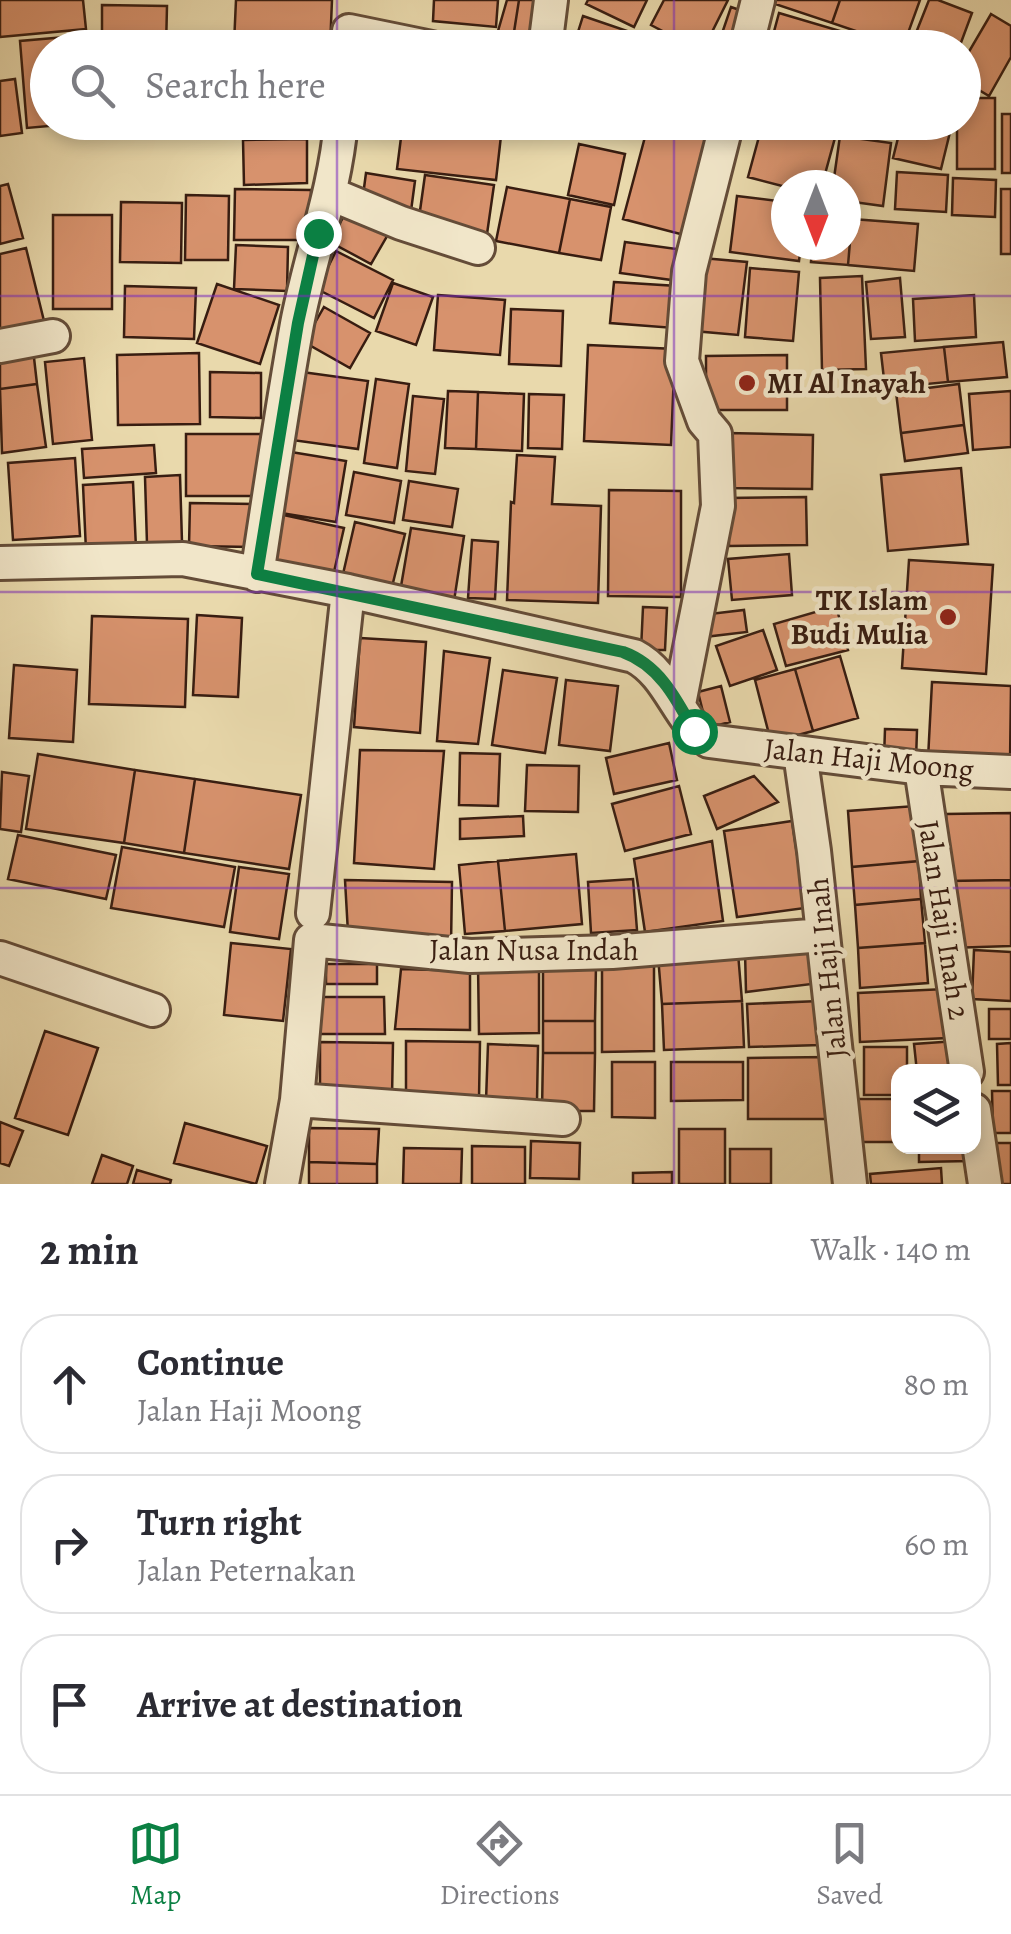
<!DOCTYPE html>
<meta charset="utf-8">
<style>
body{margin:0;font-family:Alegreya,serif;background:#f7f7f7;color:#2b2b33}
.controls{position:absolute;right:30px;bottom:30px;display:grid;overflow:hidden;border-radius:20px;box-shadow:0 5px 15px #0003}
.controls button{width:90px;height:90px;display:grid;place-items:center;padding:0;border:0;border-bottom:2px solid #e1e1e2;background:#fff;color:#2b2b33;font:50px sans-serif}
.compass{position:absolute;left:771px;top:170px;width:90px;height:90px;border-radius:50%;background:#fff;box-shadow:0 5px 15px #0003;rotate:180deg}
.stop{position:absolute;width:30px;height:30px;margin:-22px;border:8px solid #0b8043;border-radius:50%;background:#fff}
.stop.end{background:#0b8043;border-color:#fff;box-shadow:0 2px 10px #0008}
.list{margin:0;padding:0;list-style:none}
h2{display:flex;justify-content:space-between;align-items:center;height:130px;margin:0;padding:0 40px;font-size:42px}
h2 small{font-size:32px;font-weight:400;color:#7c7c81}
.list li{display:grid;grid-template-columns:65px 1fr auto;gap:30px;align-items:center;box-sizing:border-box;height:140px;margin:0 20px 20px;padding:0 20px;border:2px solid #e1e1e2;border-radius:40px}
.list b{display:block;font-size:38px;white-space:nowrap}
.list p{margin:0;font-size:32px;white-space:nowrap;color:#7c7c81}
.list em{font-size:32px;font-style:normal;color:#7c7c81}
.icon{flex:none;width:55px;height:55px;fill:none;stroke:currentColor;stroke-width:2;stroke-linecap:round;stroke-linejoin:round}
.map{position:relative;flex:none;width:1011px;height:1184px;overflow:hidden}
.search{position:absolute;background:#fff;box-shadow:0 5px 15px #0003;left:30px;right:30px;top:30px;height:110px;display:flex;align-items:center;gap:25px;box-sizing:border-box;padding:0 35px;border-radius:55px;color:#7c7c81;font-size:38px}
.sheet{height:610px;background:#fff}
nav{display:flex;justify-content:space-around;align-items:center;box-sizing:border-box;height:140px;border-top:2px solid #e1e1e2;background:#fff;font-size:28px;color:#7c7c81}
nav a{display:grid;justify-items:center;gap:5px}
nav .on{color:#0b8043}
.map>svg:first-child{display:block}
.building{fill:#d7926d;stroke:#381d11;stroke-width:2.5}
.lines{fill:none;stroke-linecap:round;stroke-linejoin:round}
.minor-casing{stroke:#644c38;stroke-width:38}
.minor{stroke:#f1e6c9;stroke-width:32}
.route{stroke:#0b8043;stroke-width:12}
.grid{fill:none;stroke:#7b2cbf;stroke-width:2.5;stroke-opacity:0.55}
.poi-dot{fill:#8f2418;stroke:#f1e6c9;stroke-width:4}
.labels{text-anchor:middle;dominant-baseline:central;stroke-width:9;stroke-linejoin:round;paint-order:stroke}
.poi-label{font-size:30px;font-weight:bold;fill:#381d11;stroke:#f1e6c9;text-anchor:start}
.street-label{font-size:30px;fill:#381d11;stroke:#f1e6c9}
</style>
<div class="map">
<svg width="1011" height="1184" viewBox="0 0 1011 1184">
<rect width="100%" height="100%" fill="#e9d9ac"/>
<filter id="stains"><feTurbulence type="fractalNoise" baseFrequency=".002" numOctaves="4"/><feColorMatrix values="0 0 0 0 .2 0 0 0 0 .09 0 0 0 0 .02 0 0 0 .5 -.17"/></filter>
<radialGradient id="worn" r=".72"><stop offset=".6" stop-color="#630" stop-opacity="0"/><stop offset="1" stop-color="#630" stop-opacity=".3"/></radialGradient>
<!-- building -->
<path class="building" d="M 0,0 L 83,0 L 86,29 L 0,37 Z
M 236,0 L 332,0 L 330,48 L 234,44 Z
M 434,0 L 498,0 L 496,27 L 433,21 Z
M 507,0 L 519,0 L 514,32 L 498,31 Z
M 519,0 L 540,0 L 533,36 L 514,32 Z
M 588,0 L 647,0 L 634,27 L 586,4 Z
M 664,0 L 728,0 L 704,48 L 695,48 L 651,25 Z
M 776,0 L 840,0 L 832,23 L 775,4 Z
M 840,0 L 920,0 L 903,47 L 832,23 Z
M 929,0 L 938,0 L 972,13 L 959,48 L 910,48 Z
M 102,5 L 167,6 L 166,48 L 102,48 Z
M 731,7 L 751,14 L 739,48 L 717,48 Z
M 779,13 L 874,41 L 872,48 L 800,48 L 772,39 Z
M 991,14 L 1011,26 L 1011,57 L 989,96 L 964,81 L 964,60 Z
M 583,16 L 636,34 L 632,48 L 573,48 Z
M 636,34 L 678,48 L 632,48 Z
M 88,35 L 89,48 L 48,48 L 48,122 L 94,122 L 27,128 L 20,41 Z
M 15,79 L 22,133 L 0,136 L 0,81 Z
M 964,98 L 995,98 L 995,169 L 957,169 L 957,122 L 964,122 Z
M 1002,114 L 1011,114 L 1011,173 L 1002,173 Z
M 239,122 L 329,122 L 329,134 L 239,133 Z
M 403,122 L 463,122 L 502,127 L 496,180 L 397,169 Z
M 649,122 L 672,122 L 716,134 L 688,236 L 623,219 Z
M 763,122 L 795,122 L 836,134 L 822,185 L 786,187 L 748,177 Z
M 816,122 L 871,122 L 868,134 Z
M 902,122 L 931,122 L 951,128 L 941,169 L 893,158 Z
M 840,136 L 891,143 L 883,206 L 846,201 L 846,185 L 833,185 Z
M 307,139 L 307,183 L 244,185 L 243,140 Z
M 579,144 L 625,154 L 614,205 L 568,195 Z
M 897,172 L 948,175 L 946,212 L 895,209 Z
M 366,173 L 415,181 L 411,211 L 362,203 Z
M 425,175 L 494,185 L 487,234 L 418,225 Z
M 953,178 L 996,180 L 995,217 L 952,215 Z
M 8,184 L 23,238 L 0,244 L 0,186 Z
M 507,187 L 570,199 L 559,253 L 496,241 Z
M 235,189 L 311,190 L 311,240 L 234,240 Z
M 1001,189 L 1011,189 L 1011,254 L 1001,254 Z
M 186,195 L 229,196 L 228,260 L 185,260 Z
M 737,196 L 786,202 L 786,245 L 801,245 L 799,261 L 730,252 Z
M 570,199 L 611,207 L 601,260 L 559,253 Z
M 121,202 L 182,203 L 181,263 L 120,262 Z
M 348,208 L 390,231 L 371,264 L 330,242 Z
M 53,215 L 112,215 L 112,309 L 53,309 Z
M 846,218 L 852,219 L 848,265 L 811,262 L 812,245 L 846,245 Z
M 852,219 L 918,224 L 914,271 L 848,265 Z
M 625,242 L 684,250 L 679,281 L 620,273 Z
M 236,245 L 288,247 L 287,291 L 234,289 Z
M 26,248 L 45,325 L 0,335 L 0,254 Z
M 336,251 L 393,280 L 374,318 L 317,289 Z
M 702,258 L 747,262 L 738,335 L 694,331 Z
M 750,268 L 799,272 L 793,341 L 745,337 Z
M 862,276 L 866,369 L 822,370 L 820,278 Z
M 900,278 L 905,337 L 871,339 L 866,282 Z
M 614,282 L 677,286 L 674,328 L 610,323 Z
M 393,283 L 433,297 L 416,345 L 376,331 Z
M 217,284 L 279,305 L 260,364 L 197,343 Z
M 125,286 L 196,288 L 194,339 L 124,337 Z
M 438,295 L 505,300 L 500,355 L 434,350 Z
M 974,295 L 976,337 L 915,341 L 913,299 Z
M 324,307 L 370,333 L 350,368 L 304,342 Z
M 511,309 L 563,311 L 561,366 L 509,364 Z
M 1003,342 L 1007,377 L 948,382 L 944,347 Z
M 588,345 L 675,349 L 671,445 L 584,441 Z
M 944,347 L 948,382 L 885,388 L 881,353 Z
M 33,349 L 37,384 L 0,389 L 0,354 Z
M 199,353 L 200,424 L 118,425 L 117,355 Z
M 787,355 L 787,410 L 706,410 L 706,356 Z
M 84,358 L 92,440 L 53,444 L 45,362 Z
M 210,372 L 261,373 L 261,418 L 210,417 Z
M 302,372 L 368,381 L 358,449 L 292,440 Z
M 376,379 L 409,384 L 397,468 L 364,463 Z
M 37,384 L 46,447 L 2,453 L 0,389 Z
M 959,384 L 964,425 L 901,433 L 896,392 Z
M 448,391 L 478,392 L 476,449 L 445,448 Z
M 1011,391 L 1011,447 L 973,450 L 969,394 Z
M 478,392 L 524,394 L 522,451 L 476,449 Z
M 529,394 L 564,395 L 562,449 L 528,448 Z
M 413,396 L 444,399 L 435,474 L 406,471 Z
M 964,425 L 968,453 L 905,461 L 901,433 Z
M 727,433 L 813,435 L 812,489 L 726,488 Z
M 186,434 L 261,434 L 261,496 L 186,496 Z
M 154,445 L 156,473 L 84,478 L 82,449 Z
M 285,451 L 346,461 L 336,522 L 275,512 Z
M 517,455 L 555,457 L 552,504 L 601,506 L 598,603 L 507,600 L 511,502 L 514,503 Z
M 75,458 L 80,536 L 13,540 L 8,463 Z
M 961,468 L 968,544 L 888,551 L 881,475 Z
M 354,472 L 401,481 L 394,523 L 346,515 Z
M 180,475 L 182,542 L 147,544 L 145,477 Z
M 409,481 L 458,489 L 452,527 L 403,520 Z
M 133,482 L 136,548 L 86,551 L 83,485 Z
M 609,490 L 681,491 L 681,597 L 608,596 Z
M 806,497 L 807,545 L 729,546 L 728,498 Z
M 190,503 L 254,504 L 253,547 L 189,546 Z
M 279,514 L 344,528 L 331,585 L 267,571 Z
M 355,522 L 405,534 L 389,599 L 340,587 Z
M 411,528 L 464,536 L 454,601 L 400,592 Z
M 472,540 L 498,542 L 495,599 L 468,598 Z
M 789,554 L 792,595 L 732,600 L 728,559 Z
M 909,560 L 993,565 L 986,674 L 902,668 Z
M 836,606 L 848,650 L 786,666 L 774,624 Z
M 643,607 L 667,608 L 665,650 L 641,650 Z
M 744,610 L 747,632 L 704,637 L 701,615 Z
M 197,615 L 242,618 L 238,697 L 193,695 Z
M 92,616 L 188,619 L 185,707 L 89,704 Z
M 763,630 L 777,670 L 730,686 L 716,646 Z
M 360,638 L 426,642 L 420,733 L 354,727 Z
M 444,651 L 490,658 L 478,744 L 437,741 Z
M 840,656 L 858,718 L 813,731 L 795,669 Z
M 14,665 L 77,670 L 73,742 L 9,738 Z
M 795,669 L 813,731 L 771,742 L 755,680 Z
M 503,670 L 557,678 L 545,753 L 492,745 Z
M 566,680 L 618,686 L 610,751 L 559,745 Z
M 932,682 L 1011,686 L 1010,763 L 928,759 Z
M 721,686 L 730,722 L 707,728 L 698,692 Z
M 885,729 L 917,730 L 916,760 L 884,758 Z
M 669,743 L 677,780 L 614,794 L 606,758 Z
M 360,750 L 444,751 L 434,869 L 354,863 Z
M 460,753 L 500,754 L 498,806 L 459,805 Z
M 38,754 L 135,770 L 124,843 L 26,829 Z
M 527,765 L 579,766 L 578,812 L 525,811 Z
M 135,770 L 195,779 L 184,853 L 124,843 Z
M 2,772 L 29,776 L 21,832 L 0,829 Z
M 754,776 L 778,802 L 717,829 L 704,796 Z
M 195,779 L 301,795 L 289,869 L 184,853 Z
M 679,786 L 691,834 L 625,851 L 612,804 Z
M 915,806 L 919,861 L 852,867 L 848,811 Z
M 1011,813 L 1011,880 L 948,881 L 946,814 Z
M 523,816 L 524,836 L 460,839 L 460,819 Z
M 792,821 L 805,908 L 737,917 L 724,831 Z
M 18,835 L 116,855 L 106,899 L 8,879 Z
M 712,841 L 723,921 L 645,932 L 634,859 Z
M 122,847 L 235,867 L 224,927 L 111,908 Z
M 576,854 L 582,924 L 505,931 L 498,861 Z
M 498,861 L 505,931 L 465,934 L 459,865 Z
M 919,861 L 921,899 L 855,905 L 852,867 Z
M 239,867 L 289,874 L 279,939 L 230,932 Z
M 633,879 L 637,930 L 591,933 L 588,882 Z
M 345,880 L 452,882 L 451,946 L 348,933 Z
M 1011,880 L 1011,946 L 949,948 L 948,881 Z
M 921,899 L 925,943 L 858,948 L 855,905 Z
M 231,943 L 291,949 L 283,1021 L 224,1015 Z
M 925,943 L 928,983 L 860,988 L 858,948 Z
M 810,948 L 812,984 L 746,992 L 745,951 Z
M 974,950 L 1011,952 L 1011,1001 L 972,999 Z
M 738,953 L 742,1001 L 662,1004 L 658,956 Z
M 602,959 L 654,959 L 654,1051 L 602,1052 Z
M 326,964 L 377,964 L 377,984 L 326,984 Z
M 543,964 L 596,964 L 595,1021 L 543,1021 Z
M 478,965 L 539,965 L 539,1033 L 479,1034 Z
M 401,969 L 470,971 L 470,1030 L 395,1029 Z
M 946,989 L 948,1038 L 860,1042 L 858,993 Z
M 316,997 L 384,997 L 385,1034 L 317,1034 Z
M 742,1001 L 744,1047 L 664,1050 L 662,1004 Z
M 819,1001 L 820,1045 L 749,1047 L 747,1004 Z
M 989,1009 L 1011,1009 L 1011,1039 L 989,1039 Z
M 543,1021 L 595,1021 L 595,1053 L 543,1053 Z
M 45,1031 L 98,1048 L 68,1135 L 15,1118 Z
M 406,1041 L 480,1042 L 479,1098 L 406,1098 Z
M 956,1041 L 959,1072 L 917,1072 L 914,1044 Z
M 320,1042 L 393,1043 L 392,1097 L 320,1097 Z
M 1011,1043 L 1011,1085 L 998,1085 L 997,1044 Z
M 488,1044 L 538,1046 L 537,1101 L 486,1101 Z
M 864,1047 L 907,1047 L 907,1072 L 898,1072 L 898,1095 L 864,1095 Z
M 543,1053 L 595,1053 L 594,1111 L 542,1111 Z
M 828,1057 L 828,1119 L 748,1119 L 748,1058 Z
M 612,1062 L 655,1062 L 655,1118 L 612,1117 Z
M 671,1062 L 743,1062 L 743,1100 L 671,1101 Z
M 992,1091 L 1011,1091 L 1011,1133 L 993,1133 Z
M 852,1099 L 898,1099 L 898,1142 L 853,1142 Z
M 0,1122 L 23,1131 L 9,1166 L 0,1163 Z
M 185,1123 L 267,1146 L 256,1184 L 174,1163 Z
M 309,1128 L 379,1129 L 377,1164 L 309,1162 Z
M 679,1129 L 725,1129 L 725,1184 L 679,1184 Z
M 531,1141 L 580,1143 L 579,1179 L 530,1178 Z
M 991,1143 L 1011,1143 L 1011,1184 L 991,1184 Z
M 472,1146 L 525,1147 L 525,1184 L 472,1184 Z
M 919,1146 L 969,1146 L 970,1161 L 919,1162 Z
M 404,1148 L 462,1149 L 461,1184 L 403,1184 Z
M 730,1149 L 771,1149 L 771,1184 L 730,1184 Z
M 102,1155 L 133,1166 L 127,1184 L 92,1184 Z
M 309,1162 L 377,1164 L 377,1184 L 309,1184 Z
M 941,1168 L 942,1184 L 871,1184 L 870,1174 Z
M 137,1170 L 171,1180 L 170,1184 L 133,1184 Z
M 672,1172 L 672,1184 L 633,1184 L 633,1173 Z"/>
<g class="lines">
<defs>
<path id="minor" d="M 349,31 L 432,48
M 545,48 L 551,0
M 746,48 L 758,0
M 331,194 L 401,223 L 478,248
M 0,346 L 53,336
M 0,563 L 183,559 L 348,591 L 634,656 C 670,675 677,719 709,741 L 921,768 L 1011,772
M 257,575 C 270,491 282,407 297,324 C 310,256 335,192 341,122
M 679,704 L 718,506 L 715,434 L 704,421 L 682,361 L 689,272 L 727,122
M 800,753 L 814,851 L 850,1184
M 921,768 L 967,1072
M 313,913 L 348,591
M 0,958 L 153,1010
M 297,1100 L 563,1119
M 974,1110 L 985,1184
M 282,1184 L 297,1100 L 311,940 L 470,956 L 612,952 L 823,935"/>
</defs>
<!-- minor casing -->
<use href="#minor" class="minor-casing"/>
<!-- minor -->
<use href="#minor" class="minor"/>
</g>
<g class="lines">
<!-- route -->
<path class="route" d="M 318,233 L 298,323 L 257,574 L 623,652 C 659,665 676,698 694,731"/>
</g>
<!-- grid -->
<path class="grid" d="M 337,0 L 337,48M 674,0 L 674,48M 337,122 L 337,1184M 674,122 L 674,1184M 0,296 L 1011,296M 0,592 L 1011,592M 0,888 L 1011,888"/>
<!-- markers -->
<g class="poi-dot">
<circle cx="747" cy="383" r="10"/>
<circle cx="948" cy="617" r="10"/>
</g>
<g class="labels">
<!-- poi labels -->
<g class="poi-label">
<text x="767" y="383">MI Al Inayah</text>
<text x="928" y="600" text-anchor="end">TK Islam<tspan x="928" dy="34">Budi Mulia</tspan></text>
</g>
<!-- street labels -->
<g class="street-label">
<text transform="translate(869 759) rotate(6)">Jalan Haji Moong</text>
<text transform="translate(944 920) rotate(81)">Jalan Haji Inah 2</text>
<text x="534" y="950">Jalan Nusa Indah</text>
<text transform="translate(827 968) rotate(-96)">Jalan Haji Inah</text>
</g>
</g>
<rect width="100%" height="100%" filter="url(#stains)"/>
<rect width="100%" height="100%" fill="url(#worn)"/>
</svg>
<div class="controls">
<button><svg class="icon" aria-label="layers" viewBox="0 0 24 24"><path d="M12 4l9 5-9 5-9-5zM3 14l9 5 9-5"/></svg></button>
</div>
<svg class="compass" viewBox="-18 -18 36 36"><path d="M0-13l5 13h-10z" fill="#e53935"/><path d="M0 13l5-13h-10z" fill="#7c7c81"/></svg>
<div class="stop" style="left:694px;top:731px"></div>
<div class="stop end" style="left:318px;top:233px"></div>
<div class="search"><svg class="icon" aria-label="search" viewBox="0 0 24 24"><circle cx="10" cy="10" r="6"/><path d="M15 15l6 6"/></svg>Search here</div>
</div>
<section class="sheet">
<h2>2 min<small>Walk · 140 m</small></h2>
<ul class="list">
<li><svg class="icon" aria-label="ahead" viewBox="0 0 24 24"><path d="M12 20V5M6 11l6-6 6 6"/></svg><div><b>Continue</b><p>Jalan Haji Moong</p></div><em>80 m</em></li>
<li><svg class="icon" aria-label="right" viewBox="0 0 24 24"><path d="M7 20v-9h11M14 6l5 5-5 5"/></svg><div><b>Turn right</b><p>Jalan Peternakan</p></div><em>60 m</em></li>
<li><svg class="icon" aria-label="arrive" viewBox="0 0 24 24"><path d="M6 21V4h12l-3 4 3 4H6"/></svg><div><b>Arrive at destination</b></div></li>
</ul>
</section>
<nav>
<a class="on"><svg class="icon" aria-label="map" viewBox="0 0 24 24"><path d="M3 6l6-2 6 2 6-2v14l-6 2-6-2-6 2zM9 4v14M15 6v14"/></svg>Map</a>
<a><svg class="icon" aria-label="directions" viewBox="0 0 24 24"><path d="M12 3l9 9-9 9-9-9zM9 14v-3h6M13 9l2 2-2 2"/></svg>Directions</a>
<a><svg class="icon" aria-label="saved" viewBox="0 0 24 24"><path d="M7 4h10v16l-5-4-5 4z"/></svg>Saved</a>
</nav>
